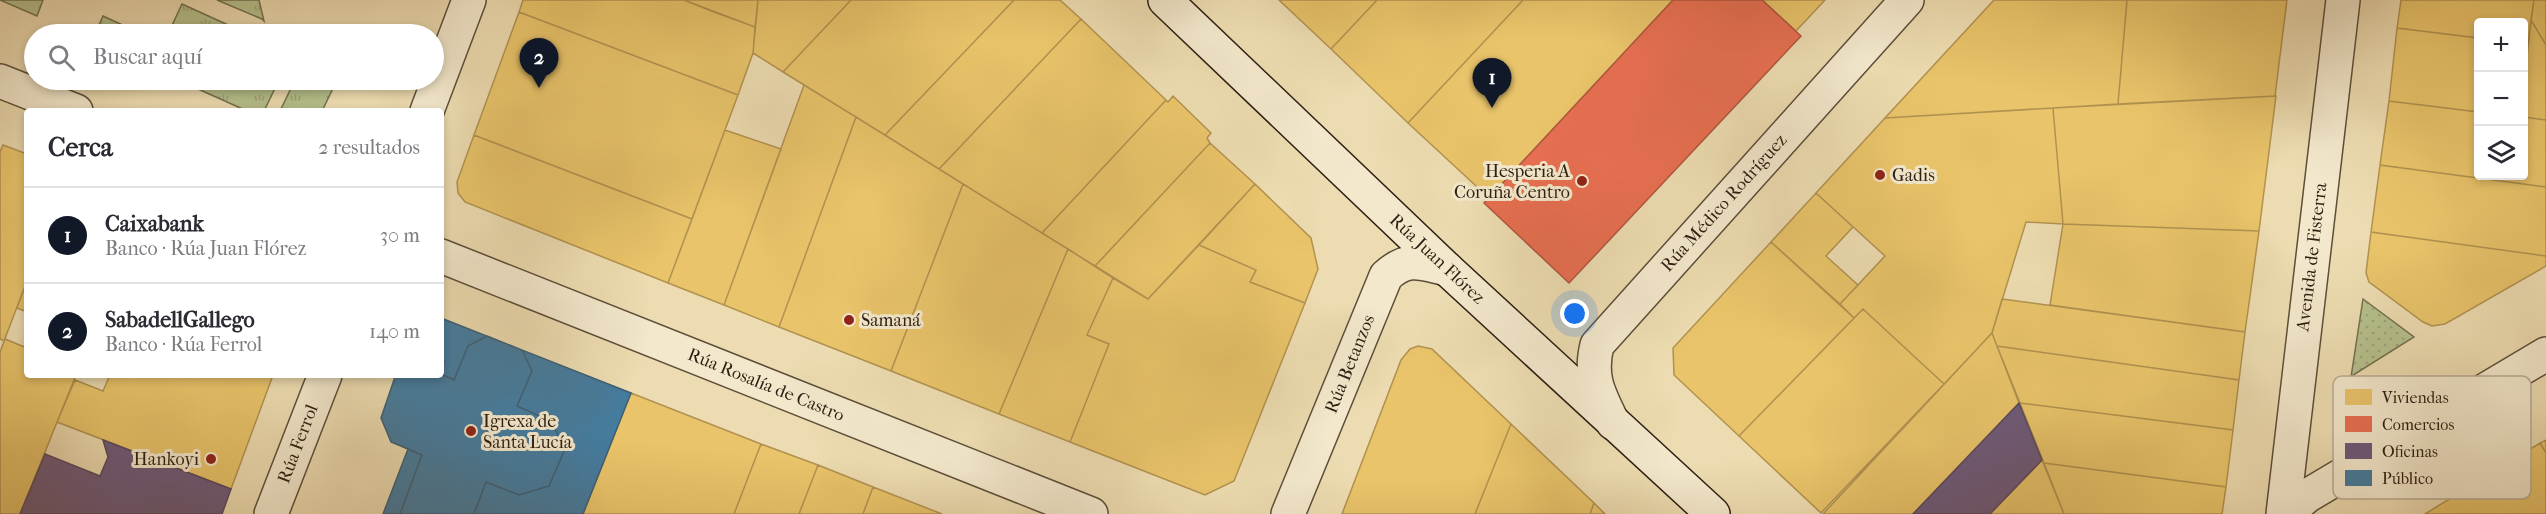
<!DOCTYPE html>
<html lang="es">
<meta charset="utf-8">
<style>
body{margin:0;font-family:"IM FELL French Canon",serif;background:#f7f7f7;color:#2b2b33}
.controls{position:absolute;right:18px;top:18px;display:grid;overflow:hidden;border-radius:6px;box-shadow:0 3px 9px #0003}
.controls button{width:54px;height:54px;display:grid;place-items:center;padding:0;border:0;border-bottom:2px solid #e1e1e2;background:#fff;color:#2b2b33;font:30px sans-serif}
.you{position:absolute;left:1575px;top:314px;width:21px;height:21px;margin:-15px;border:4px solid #fff;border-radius:50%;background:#1a73e8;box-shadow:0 0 0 9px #1a73e833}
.badge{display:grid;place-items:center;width:39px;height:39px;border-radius:50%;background:#111827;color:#fff;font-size:20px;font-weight:700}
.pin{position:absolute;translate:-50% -50px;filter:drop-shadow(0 2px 3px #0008)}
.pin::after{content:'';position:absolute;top:32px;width:21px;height:18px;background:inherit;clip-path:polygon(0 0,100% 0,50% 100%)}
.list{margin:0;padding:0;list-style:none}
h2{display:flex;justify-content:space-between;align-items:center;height:78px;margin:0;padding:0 24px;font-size:26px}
h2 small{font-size:20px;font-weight:400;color:#7c7c81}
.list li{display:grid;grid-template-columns:39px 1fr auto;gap:18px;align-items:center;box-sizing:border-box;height:96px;padding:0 24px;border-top:2px solid #e1e1e2}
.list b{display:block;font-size:22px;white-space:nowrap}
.list p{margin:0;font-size:20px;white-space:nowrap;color:#7c7c81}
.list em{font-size:20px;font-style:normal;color:#7c7c81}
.icon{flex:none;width:33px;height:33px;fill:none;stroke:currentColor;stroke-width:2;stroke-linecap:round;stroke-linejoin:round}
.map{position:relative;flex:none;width:2546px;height:514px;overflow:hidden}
.search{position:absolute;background:#fff;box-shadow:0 3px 9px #0003;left:24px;top:24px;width:420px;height:66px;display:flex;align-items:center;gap:15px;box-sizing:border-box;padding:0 21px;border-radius:33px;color:#7c7c81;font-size:22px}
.panel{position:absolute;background:#fff;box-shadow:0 3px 9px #0003;left:24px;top:108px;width:420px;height:270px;border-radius:6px}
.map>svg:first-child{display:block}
.grass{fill:url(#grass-tufts);stroke:#727050;stroke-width:1.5}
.garden{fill:url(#garden-dots);stroke:#727050;stroke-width:1.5}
.homes{fill:#e9c46a;stroke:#b19250;stroke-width:1.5}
.shops{fill:#e76f51;stroke:#af573e;stroke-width:1.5}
.offices{fill:#6d597a;stroke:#5a475b;stroke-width:1.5}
.public{fill:#457b9d;stroke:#3e5f73;stroke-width:1.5}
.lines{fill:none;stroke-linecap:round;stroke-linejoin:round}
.minor-casing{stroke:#5d4e3a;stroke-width:36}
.tertiary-casing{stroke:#5d4e3a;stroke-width:36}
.secondary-casing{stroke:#2d1e12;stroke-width:36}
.minor{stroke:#f3e8cc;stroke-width:33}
.tertiary{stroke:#f3e8cc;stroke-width:33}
.secondary{stroke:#f3e8cc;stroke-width:33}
.poi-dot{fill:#8f2418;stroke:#f3e8cc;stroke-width:2}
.labels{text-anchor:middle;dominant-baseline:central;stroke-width:6;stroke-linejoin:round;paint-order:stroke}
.poi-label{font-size:18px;fill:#2d1e12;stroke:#f3e8cc;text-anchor:start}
.street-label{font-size:18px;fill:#2d1e12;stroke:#f3e8cc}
.key{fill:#f3e8cc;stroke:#b8ab94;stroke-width:1.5}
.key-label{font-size:16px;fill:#2d1e12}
</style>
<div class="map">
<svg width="2546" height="514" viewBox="0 0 2546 514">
<defs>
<pattern id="grass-tufts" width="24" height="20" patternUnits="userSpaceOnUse" patternTransform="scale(1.5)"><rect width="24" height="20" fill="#b6c18d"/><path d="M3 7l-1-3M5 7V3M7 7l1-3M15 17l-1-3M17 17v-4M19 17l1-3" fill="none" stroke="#9da579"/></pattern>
<pattern id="garden-dots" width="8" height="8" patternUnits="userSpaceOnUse" patternTransform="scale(1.5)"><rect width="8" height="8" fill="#b6c18d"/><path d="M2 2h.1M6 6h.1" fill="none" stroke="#9da579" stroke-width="1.8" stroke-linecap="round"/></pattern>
</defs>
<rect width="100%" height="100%" fill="#eddcb1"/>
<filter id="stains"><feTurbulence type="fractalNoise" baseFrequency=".00333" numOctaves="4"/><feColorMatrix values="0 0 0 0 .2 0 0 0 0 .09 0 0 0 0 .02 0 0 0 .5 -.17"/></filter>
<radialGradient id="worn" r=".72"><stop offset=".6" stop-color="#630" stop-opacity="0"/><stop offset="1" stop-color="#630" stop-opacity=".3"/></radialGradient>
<!-- grass -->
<path class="grass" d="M 0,0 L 43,0 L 37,16 Z
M 217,0 L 259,0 L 264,21 L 262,19 Z
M 182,4 L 248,34 L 168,34 Z
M 103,16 L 142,34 L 95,34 Z
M 178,80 L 279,80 L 264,111 L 247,111 Z
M 295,80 L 337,80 L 322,111 L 280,111 Z"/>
<!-- garden -->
<path class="garden" d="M 2363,299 L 2414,337 L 2350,377 L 2351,377 Z"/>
<!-- homes -->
<path class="homes" d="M 523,0 L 684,0 L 755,27 L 753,53 L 738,95 L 519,12 Z
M 684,0 L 758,0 L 755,27 L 714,12 Z
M 758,0 L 851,0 L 783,72 L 753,53 Z
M 851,0 L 1014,0 L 885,135 L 783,72 Z
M 1014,0 L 1060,0 L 1081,19 L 939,169 L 885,135 Z
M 1279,0 L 1377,0 L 1331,49 Z
M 1377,0 L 1523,0 L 1408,123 L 1331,49 Z
M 1523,0 L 1673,0 L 1489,198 L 1408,123 Z
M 1762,0 L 1825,0 L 1796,31 Z
M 1994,0 L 2127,0 L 2118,104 L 1885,118 Z
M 2127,0 L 2287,0 L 2275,96 L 2118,104 Z
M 2401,0 L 2534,0 L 2528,44 L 2524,44 L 2524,22 L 2478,22 L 2478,38 L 2397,28 Z
M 2534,0 L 2546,0 L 2546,45 L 2531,20 Z
M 519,12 L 738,95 L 692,219 L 474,135 Z
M 1081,19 L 1166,100 L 1042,233 L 939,169 Z
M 2531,20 L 2546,45 L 2546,120 L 2524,117 L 2524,83 Z
M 2397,28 L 2478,38 L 2478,112 L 2389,101 Z
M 2524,44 L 2528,44 L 2524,83 Z
M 804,85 L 856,117 L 779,327 L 724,305 Z
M 1173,96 L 1211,133 L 1207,138 L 1210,143 L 1111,249 L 1095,266 L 1042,233 L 1166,100 L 1168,102 Z
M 2276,96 L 2259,231 L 2063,224 L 2053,108 Z
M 2389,101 L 2478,112 L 2478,176 L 2524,176 L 2524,117 L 2546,120 L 2546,187 L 2380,165 Z
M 2053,108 L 2063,224 L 2026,222 L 1992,333 L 1944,384 L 1863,309 L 1854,318 L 1840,304 L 1885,256 L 1816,193 L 1885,118 Z
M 856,117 L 963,184 L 891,371 L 779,327 Z
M 725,130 L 781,149 L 724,305 L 668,283 Z
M 474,135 L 692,219 L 668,283 L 465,202 L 458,193 L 457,182 Z
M 1210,143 L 1255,184 L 1148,299 L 1095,266 Z
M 3,145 L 27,154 L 27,281 L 4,341 L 0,339 L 0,152 Z
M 2380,165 L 2546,187 L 2546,256 L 2371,232 Z
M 963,184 L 1068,249 L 999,414 L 891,371 Z
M 1255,184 L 1311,238 L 1318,269 L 1305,303 L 1250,282 L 1256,270 L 1199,245 Z
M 1816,193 L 1853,227 L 1826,256 L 1858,285 L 1840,304 L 1771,242 Z
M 2063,224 L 2259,231 L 2245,332 L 2050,305 Z
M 2371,232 L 2546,256 L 2546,266 L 2445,324 L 2432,326 L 2423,322 L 2369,282 L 2366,273 Z
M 1771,242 L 1854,318 L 1739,436 L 1674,375 L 1673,348 Z
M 1199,245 L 1256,270 L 1250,282 L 1305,303 L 1234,481 L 1205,495 L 1070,442 L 1109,344 L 1087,335 L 1113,278 L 1148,299 Z
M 1068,249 L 1113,278 L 1087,335 L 1109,344 L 1070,442 L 999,414 Z
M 27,281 L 27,312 L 17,308 Z
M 2002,299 L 2245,332 L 2239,380 L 1997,346 L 1992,333 Z
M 1863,309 L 1944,384 L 1821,513 L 1739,436 Z
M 1992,333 L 2019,403 L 1913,514 L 1823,514 Z
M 5,339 L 27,348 L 27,375 L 76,375 L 20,514 L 0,514 L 0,352 Z
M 1418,346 L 1432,349 L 1511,424 L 1475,514 L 1342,514 L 1401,360 L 1410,349 Z
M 1997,346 L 2239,380 L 2233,430 L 2020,403 Z
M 110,375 L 273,375 L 231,489 L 57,422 L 75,380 L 103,391 Z
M 631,393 L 761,444 L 734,514 L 583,514 Z
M 2020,403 L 2233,430 L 2226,487 L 2044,463 Z
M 1511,424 L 1594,503 L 1590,514 L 1475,514 Z
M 2546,440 L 2546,453 L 2540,443 Z
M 2540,443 L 2546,453 L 2546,514 L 2425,514 Z
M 761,444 L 818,465 L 799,514 L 734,514 Z
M 2042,460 L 2064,514 L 1990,514 L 2003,500 Z
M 2044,463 L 2226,487 L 2222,514 L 2064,514 Z
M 818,465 L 873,487 L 863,514 L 799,514 Z
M 873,487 L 942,514 L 863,514 Z
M 1594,503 L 1605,514 L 1590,514 Z"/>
<!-- shops -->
<path class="shops" d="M 1673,0 L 1762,0 L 1801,36 L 1569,283 L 1484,203 Z"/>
<!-- offices -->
<path class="offices" d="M 2019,403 L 2042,460 L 1990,514 L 1913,514 Z
M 103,440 L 231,489 L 222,514 L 20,514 L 45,454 L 100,476 L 108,457 Z"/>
<!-- public -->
<path class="public" d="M 441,318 L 631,393 L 583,514 L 383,514 L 408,449 L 391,442 L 381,418 L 395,377 L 441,375 L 444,361 L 441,360 Z
M 487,336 L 522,350 L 532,371 L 517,406 L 551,421 L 565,449 L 549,486 L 519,495 L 486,482 L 474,514 L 400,514 L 422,455 L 391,442 L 381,418 L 395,377 L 441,374 L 454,380 L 468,346 Z"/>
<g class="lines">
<defs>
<path id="minor" d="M 0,81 L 76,111
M 427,111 L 469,0
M 441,256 L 1091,514
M 271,514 L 325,375
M 1288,514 L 1386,276 C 1408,256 1420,263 1447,269
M 2286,514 L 2307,496 L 2546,354"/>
<path id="tertiary" d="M 1613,423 C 1599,394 1589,378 1597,345 L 1907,0
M 2283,514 L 2343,0"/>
<path id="secondary" d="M 1165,0 L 1447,269 L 1713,514"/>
</defs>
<!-- minor casing -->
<use href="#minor" class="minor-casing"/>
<!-- tertiary casing -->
<use href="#tertiary" class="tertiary-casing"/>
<!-- secondary casing -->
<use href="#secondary" class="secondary-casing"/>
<!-- minor -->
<use href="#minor" class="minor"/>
<!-- tertiary -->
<use href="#tertiary" class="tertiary"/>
<!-- secondary -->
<use href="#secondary" class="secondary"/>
</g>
<!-- markers -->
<g class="poi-dot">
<circle cx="1880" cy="175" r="6"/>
<circle cx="1582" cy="181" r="6"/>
<circle cx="849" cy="320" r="6"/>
<circle cx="471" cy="431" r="6"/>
<circle cx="211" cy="459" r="6"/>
</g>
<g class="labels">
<!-- poi labels -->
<g class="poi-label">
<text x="1570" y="171" text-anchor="end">Hesperia A<tspan x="1570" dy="21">Coruña Centro</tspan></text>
<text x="1892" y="175">Gadis</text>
<text x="861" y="320">Samaná</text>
<text x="483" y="421">Igrexa de<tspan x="483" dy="21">Santa Lucía</tspan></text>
<text x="199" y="459" text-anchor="end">Hankoyi</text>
</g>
<!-- street labels -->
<g class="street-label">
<text transform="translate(1724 203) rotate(-48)">Rúa Médico Rodríguez</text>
<text transform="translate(2312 257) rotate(-83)">Avenida de Fisterra</text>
<text transform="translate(1437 259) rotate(43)">Rúa Juan Flórez</text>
<text transform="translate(1350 364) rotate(-68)">Rúa Betanzos</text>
<text transform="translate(766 385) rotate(22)">Rúa Rosalía de Castro</text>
<text transform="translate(298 444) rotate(-69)">Rúa Ferrol</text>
</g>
</g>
<!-- legend -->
<rect x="2333" y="376" width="198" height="123" rx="9" class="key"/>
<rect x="2345" y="389" width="27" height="16" fill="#e9c46a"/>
<rect x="2345" y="416" width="27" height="16" fill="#e76f51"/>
<rect x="2345" y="443" width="27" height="16" fill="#6d597a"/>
<rect x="2345" y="470" width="27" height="16" fill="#457b9d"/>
<g class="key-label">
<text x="2382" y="403">Viviendas</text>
<text x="2382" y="430">Comercios</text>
<text x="2382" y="457">Oficinas</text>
<text x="2382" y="484">Público</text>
</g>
<rect width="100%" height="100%" filter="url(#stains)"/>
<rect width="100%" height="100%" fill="url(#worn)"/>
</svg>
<div class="controls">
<button>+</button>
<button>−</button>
<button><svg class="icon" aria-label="layers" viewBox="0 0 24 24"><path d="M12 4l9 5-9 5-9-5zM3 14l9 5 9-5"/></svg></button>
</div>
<div class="you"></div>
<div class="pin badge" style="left:1492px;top:108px">1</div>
<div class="pin badge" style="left:539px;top:88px">2</div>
<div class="search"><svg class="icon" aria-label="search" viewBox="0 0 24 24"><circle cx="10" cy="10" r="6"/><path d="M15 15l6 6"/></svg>Buscar aquí</div>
<section class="panel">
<h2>Cerca<small>2 resultados</small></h2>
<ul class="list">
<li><span class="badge">1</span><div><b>Caixabank</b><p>Banco · Rúa Juan Flórez</p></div><em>30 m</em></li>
<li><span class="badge">2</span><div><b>SabadellGallego</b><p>Banco · Rúa Ferrol</p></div><em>140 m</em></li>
</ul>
</section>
</div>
